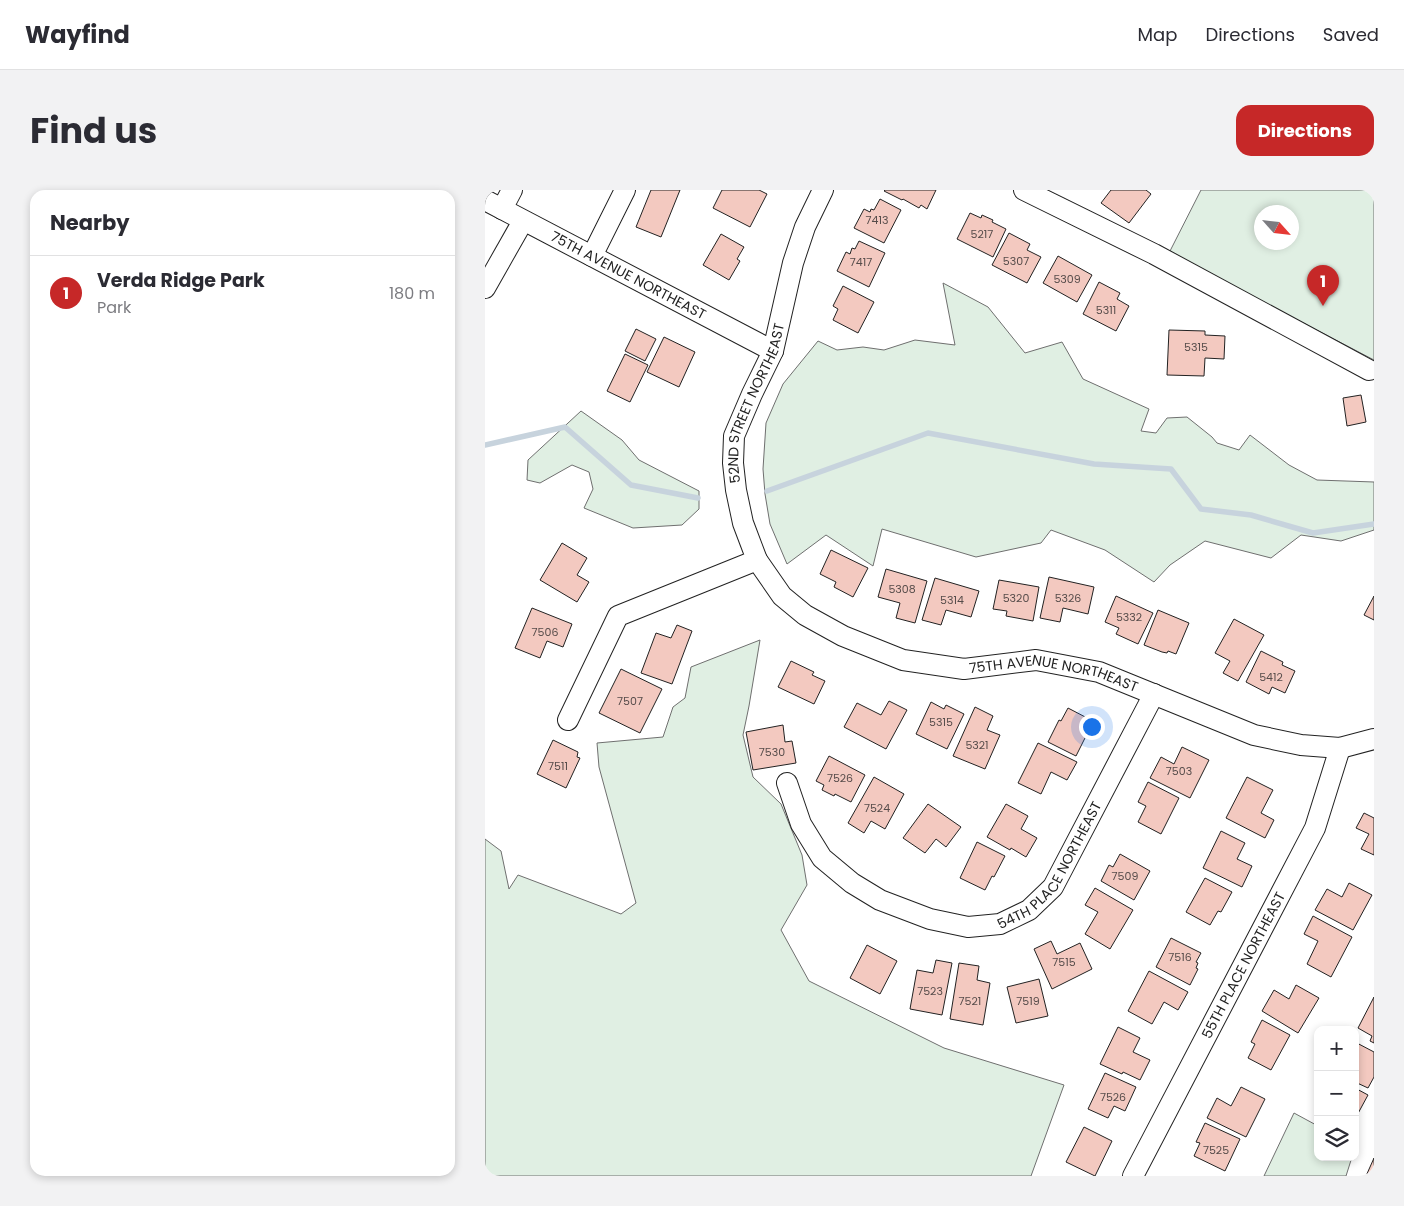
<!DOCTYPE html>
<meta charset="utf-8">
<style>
body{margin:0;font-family:Poppins,sans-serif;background:#f2f2f3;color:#2b2b33}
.controls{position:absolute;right:15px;bottom:15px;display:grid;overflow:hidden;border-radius:10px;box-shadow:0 2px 8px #0003}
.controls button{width:45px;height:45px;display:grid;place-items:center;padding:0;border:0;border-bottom:1px solid #e1e1e2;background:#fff;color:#2b2b33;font:25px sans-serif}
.compass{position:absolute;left:769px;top:15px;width:45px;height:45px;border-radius:50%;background:#fff;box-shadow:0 2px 8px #0003;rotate:117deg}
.you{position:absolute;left:606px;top:536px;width:18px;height:18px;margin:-12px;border:4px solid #fff;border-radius:50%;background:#1a73e8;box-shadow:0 0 0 8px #1a73e833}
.badge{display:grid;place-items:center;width:32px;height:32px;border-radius:50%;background:#c62828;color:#fff;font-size:16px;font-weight:700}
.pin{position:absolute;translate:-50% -41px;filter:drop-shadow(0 1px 2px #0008)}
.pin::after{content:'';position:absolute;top:26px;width:18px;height:15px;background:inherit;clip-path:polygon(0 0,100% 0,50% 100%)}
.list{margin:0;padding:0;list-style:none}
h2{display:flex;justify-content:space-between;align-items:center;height:65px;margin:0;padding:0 20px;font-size:21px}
h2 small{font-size:16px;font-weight:400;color:#7c7c81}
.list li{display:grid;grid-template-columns:32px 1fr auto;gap:15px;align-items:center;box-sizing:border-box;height:75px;padding:0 20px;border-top:1px solid #e1e1e2}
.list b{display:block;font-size:19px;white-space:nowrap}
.list p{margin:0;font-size:16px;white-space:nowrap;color:#7c7c81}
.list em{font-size:16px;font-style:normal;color:#7c7c81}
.icon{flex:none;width:28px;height:28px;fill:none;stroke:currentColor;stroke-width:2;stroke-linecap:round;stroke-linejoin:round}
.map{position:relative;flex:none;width:889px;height:986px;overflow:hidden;border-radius:15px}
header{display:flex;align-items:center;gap:30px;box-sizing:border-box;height:70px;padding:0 25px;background:#fff;border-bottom:1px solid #e1e1e2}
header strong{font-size:24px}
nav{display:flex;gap:28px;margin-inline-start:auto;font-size:18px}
.intro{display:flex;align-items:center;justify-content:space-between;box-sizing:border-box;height:120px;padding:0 30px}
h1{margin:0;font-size:35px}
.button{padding:12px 22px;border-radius:15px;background:#c62828;color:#fff;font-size:18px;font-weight:700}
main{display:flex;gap:30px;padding:0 30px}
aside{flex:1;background:#fff;border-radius:15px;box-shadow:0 2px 8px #0003}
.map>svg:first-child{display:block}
.green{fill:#e0efe3;stroke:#6f6f6f;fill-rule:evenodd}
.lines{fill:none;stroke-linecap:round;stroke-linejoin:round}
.stream{stroke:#c7d3dd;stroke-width:5.5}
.building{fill:#f3c9c0;stroke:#222}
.minor-casing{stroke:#222;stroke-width:22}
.minor{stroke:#fff;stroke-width:20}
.labels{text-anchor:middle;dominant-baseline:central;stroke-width:4;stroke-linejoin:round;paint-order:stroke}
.number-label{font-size:11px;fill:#564c4a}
.street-label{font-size:14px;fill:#222;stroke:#fff}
</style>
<header>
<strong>Wayfind</strong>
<nav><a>Map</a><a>Directions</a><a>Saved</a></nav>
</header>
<div class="intro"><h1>Find us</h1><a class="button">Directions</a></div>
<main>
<aside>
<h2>Nearby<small></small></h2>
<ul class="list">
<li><span class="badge">1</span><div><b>Verda Ridge Park</b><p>Park</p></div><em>180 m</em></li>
</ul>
</aside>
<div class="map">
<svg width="889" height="986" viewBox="0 0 889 986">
<rect width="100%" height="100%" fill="#fff"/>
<!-- green -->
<path class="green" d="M 716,0 L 889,0 L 889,170 L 684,63 ZM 776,22 L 806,22 L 806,52 L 776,52 Z
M 458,93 L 503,117 L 540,163 L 577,152 L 598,189 L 664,219 L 656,241 L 671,243 L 682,228 L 702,227 L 727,247 L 732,253 L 754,260 L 765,245 L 804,275 L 832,290 L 889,292 L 889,340 L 856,351 L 816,345 L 786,368 L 720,351 L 685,375 L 669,392 L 620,360 L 566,340 L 556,353 L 491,367 L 397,339 L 388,376 L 341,345 L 302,374 L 285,334 L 280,304 L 278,279 L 281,233 L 298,194 L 333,151 L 352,160 L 378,157 L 399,160 L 430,150 L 470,155 Z
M 96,221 L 137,250 L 154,270 L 214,301 L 214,319 L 197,335 L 148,338 L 99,318 L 108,299 L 104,282 L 87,275 L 55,293 L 42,290 L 43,270 Z
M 275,450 L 264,516 L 258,545 L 268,587 L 296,614 L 317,665 L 322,695 L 296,740 L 324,791 L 459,858 L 579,895 L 546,986 L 0,986 L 0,649 L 16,661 L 24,699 L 33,685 L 136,724 L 151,713 L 114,577 L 112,553 L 178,547 L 188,517 L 200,508 L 206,477 Z
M 809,923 L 833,936 L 833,967 L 867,967 L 861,986 L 779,986 Z"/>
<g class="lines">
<!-- stream -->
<path class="stream" d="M 0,255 L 80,237 L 146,295 L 213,308
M 282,301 L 443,243 L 609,274 L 686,279 L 716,319 L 766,325 L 828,343 L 889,334"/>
</g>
<!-- building -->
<path class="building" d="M 166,0 L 195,0 L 176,47 L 151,37 Z
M 237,0 L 274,0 L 282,4 L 265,37 L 228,18 Z
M 400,0 L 451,0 L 442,19 L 436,15 L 434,18 L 418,9 L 417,10 L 399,1 Z
M 626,0 L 661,0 L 666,4 L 644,33 L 616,13 Z
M 395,9 L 416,20 L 399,53 L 369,38 L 379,19 L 385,22 L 386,19 L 389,20 Z
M 485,23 L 496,28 L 497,25 L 508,30 L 507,32 L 521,39 L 508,67 L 472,49 Z
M 524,43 L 545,54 L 542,60 L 556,67 L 542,93 L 507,75 Z
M 236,44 L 259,57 L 252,69 L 255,71 L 244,90 L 218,75 Z
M 374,51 L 400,63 L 384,97 L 352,81 L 361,62 L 365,64 L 367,58 L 370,59 Z
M 573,66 L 607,85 L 592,112 L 558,93 Z
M 614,92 L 635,103 L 632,109 L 644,116 L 631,141 L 598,124 Z
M 358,96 L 389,112 L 373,143 L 348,130 L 353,119 L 348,116 Z
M 151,139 L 171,149 L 160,171 L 140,161 Z
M 684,140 L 720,141 L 720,145 L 740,146 L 739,169 L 720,168 L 719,186 L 682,185 Z
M 179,147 L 210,162 L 194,197 L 162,182 Z
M 140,164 L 163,175 L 145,212 L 122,201 Z
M 876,205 L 881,232 L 862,236 L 858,208 Z
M 77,353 L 102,368 L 92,385 L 104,392 L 92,412 L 55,390 Z
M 346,360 L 383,378 L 368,407 L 349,397 L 351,392 L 335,384 Z
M 401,379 L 442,391 L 430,433 L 411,428 L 415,413 L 393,407 Z
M 564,387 L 609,397 L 603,424 L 578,418 L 575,432 L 555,428 Z
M 450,388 L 494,401 L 486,427 L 461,420 L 456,435 L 437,430 Z
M 514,390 L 554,397 L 548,431 L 521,426 L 522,421 L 508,419 Z
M 631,406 L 668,423 L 653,454 L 631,444 L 634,438 L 620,432 Z
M 889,406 L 889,430 L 879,425 Z
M 47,418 L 87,434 L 78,457 L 62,451 L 55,468 L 30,458 Z
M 673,420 L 704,433 L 691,464 L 683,461 L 682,463 L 677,462 L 659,455 Z
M 749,429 L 779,445 L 753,491 L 738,483 L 745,471 L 730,463 Z
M 192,435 L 207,441 L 187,494 L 156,483 L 171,443 L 186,448 Z
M 776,461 L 798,472 L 797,475 L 810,481 L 800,503 L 787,497 L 784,504 L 761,492 Z
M 306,471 L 329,482 L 327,485 L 340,491 L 329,514 L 293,497 Z
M 136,479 L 177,499 L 155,543 L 114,523 Z
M 404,511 L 422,520 L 401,559 L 359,537 L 372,513 L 396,525 Z
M 446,512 L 459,519 L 461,515 L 479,524 L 462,559 L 431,544 Z
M 490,517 L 508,526 L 502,540 L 515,545 L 500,579 L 468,566 Z
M 583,518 L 606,530 L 599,545 L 601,546 L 591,566 L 563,552 L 574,530 L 576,531 Z
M 298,535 L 300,552 L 307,551 L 311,573 L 268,580 L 261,542 Z
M 68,550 L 93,562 L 92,567 L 95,568 L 81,598 L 52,584 Z
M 553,553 L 592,572 L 582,590 L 566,582 L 556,604 L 533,593 Z
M 697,557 L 724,570 L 705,608 L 665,588 L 676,567 L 689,574 Z
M 344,566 L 380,585 L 366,612 L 350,604 L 349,606 L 337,600 L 339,595 L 331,591 Z
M 389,587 L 419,604 L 400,639 L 386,631 L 379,643 L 363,633 Z
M 762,587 L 788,600 L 776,623 L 789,630 L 780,648 L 741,628 Z
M 663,592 L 694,608 L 676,644 L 653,632 L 661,616 L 653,612 Z
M 443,614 L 476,637 L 461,657 L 451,649 L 440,663 L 418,648 Z
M 521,614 L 543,626 L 536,639 L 552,648 L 541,667 L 526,658 L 525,660 L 502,647 Z
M 879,623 L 889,628 L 889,665 L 876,659 L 884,644 L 871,638 Z
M 736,641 L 760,653 L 752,669 L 767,676 L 757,697 L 718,678 Z
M 492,652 L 520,666 L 509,687 L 507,686 L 500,700 L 475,688 Z
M 635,664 L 665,681 L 649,710 L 616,691 L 624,675 L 628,677 Z
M 720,688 L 747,702 L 736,722 L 733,721 L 725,735 L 701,722 Z
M 864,693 L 887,705 L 868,740 L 830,720 L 842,699 L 857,707 Z
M 610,698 L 648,720 L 625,759 L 600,744 L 613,722 L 600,715 Z
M 828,726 L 867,747 L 846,787 L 822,774 L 833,751 L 819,744 Z
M 686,748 L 716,763 L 711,772 L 713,773 L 711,778 L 713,779 L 705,795 L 671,777 Z
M 566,751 L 572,764 L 595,753 L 607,779 L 567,799 L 549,759 Z
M 382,755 L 412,771 L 395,804 L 365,788 Z
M 451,770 L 467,773 L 457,825 L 425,819 L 432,780 L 448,783 Z
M 474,773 L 494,776 L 492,790 L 505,793 L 498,835 L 465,829 Z
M 664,781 L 703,802 L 693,820 L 679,812 L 667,834 L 643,821 Z
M 554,789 L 563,826 L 531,833 L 522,797 Z
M 811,795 L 834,808 L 813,843 L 777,821 L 789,800 L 804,809 Z
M 889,807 L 889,853 L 885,851 L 887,846 L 873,838 Z
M 777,830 L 805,845 L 786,880 L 763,868 L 770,854 L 766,852 Z
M 633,837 L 655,848 L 648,862 L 665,870 L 655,890 L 638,882 L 637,884 L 615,874 Z
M 870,852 L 889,862 L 889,887 L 883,898 L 870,892 Z
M 620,883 L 651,897 L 640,921 L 629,916 L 623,928 L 603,919 Z
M 756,897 L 780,909 L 761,947 L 722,928 L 732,908 L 746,916 Z
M 870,898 L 883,905 L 870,929 Z
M 720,933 L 755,949 L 740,981 L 709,966 L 715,953 L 711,952 Z
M 599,937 L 627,951 L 610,986 L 581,972 Z
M 889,968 L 889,986 L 881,986 Z"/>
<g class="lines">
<defs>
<g id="minor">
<path d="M 539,0 L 669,64 L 884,180"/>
<path id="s1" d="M 0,10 L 288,161"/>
<path d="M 17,19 L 27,0"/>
<path d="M 107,66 L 140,0"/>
<path d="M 0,98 L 38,31"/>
<path id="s2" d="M 272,370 L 297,406 L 320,425 L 358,446 L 418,470 L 479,479 L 551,470 L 614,482 L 769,545 L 816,555 L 855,558 L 889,549"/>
<path id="s3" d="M 83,530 L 133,426 L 272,370 L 258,333 L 251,300 L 248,273 L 249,246 L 267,204 L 288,161 L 308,73 L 320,37 L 338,0"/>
<path id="s4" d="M 302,593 L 316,634 L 337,668 L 367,693 L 395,710 L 445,729 L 483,737 L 515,734 L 544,720 L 568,697 L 669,504"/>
<path id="s5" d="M 648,986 L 830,638 L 855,558"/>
</g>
</defs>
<!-- minor casing -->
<use href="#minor" class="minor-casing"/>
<!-- minor -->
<use href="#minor" class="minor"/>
</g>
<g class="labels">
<!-- number labels -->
<g class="number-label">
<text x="392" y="30">7413</text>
<text x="497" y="44">5217</text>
<text x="531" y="71">5307</text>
<text x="376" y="72">7417</text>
<text x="582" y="89">5309</text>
<text x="621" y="120">5311</text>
<text x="711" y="157">5315</text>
<text x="417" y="399">5308</text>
<text x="531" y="408">5320</text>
<text x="583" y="408">5326</text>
<text x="467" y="410">5314</text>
<text x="644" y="427">5332</text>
<text x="60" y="442">7506</text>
<text x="786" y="487">5412</text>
<text x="145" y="511">7507</text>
<text x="456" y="532">5315</text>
<text x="492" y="555">5321</text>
<text x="287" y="562">7530</text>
<text x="73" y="576">7511</text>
<text x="694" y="581">7503</text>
<text x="355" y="588">7526</text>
<text x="392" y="618">7524</text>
<text x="640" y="686">7509</text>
<text x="695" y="767">7516</text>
<text x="579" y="772">7515</text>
<text x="445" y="801">7523</text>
<text x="485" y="811">7521</text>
<text x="543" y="811">7519</text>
<text x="628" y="907">7526</text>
<text x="731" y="960">7525</text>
</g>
<!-- street labels -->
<g class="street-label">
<text stroke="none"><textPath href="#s1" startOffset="162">75TH AVENUE NORTHEAST</textPath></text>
<text stroke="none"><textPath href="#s3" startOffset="430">52ND STREET NORTHEAST</textPath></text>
<text stroke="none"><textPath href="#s2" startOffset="335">75TH AVENUE NORTHEAST</textPath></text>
<text stroke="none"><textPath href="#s4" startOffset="359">54TH PLACE NORTHEAST</textPath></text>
<text stroke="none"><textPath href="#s5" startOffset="238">55TH PLACE NORTHEAST</textPath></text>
</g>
</g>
</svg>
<div class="controls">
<button>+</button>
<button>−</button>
<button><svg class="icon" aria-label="layers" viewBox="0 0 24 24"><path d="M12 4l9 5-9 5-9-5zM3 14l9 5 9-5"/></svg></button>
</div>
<svg class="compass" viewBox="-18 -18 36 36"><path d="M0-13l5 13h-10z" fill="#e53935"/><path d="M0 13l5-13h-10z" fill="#7c7c81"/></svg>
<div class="you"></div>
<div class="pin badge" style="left:838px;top:116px">1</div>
</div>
</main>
